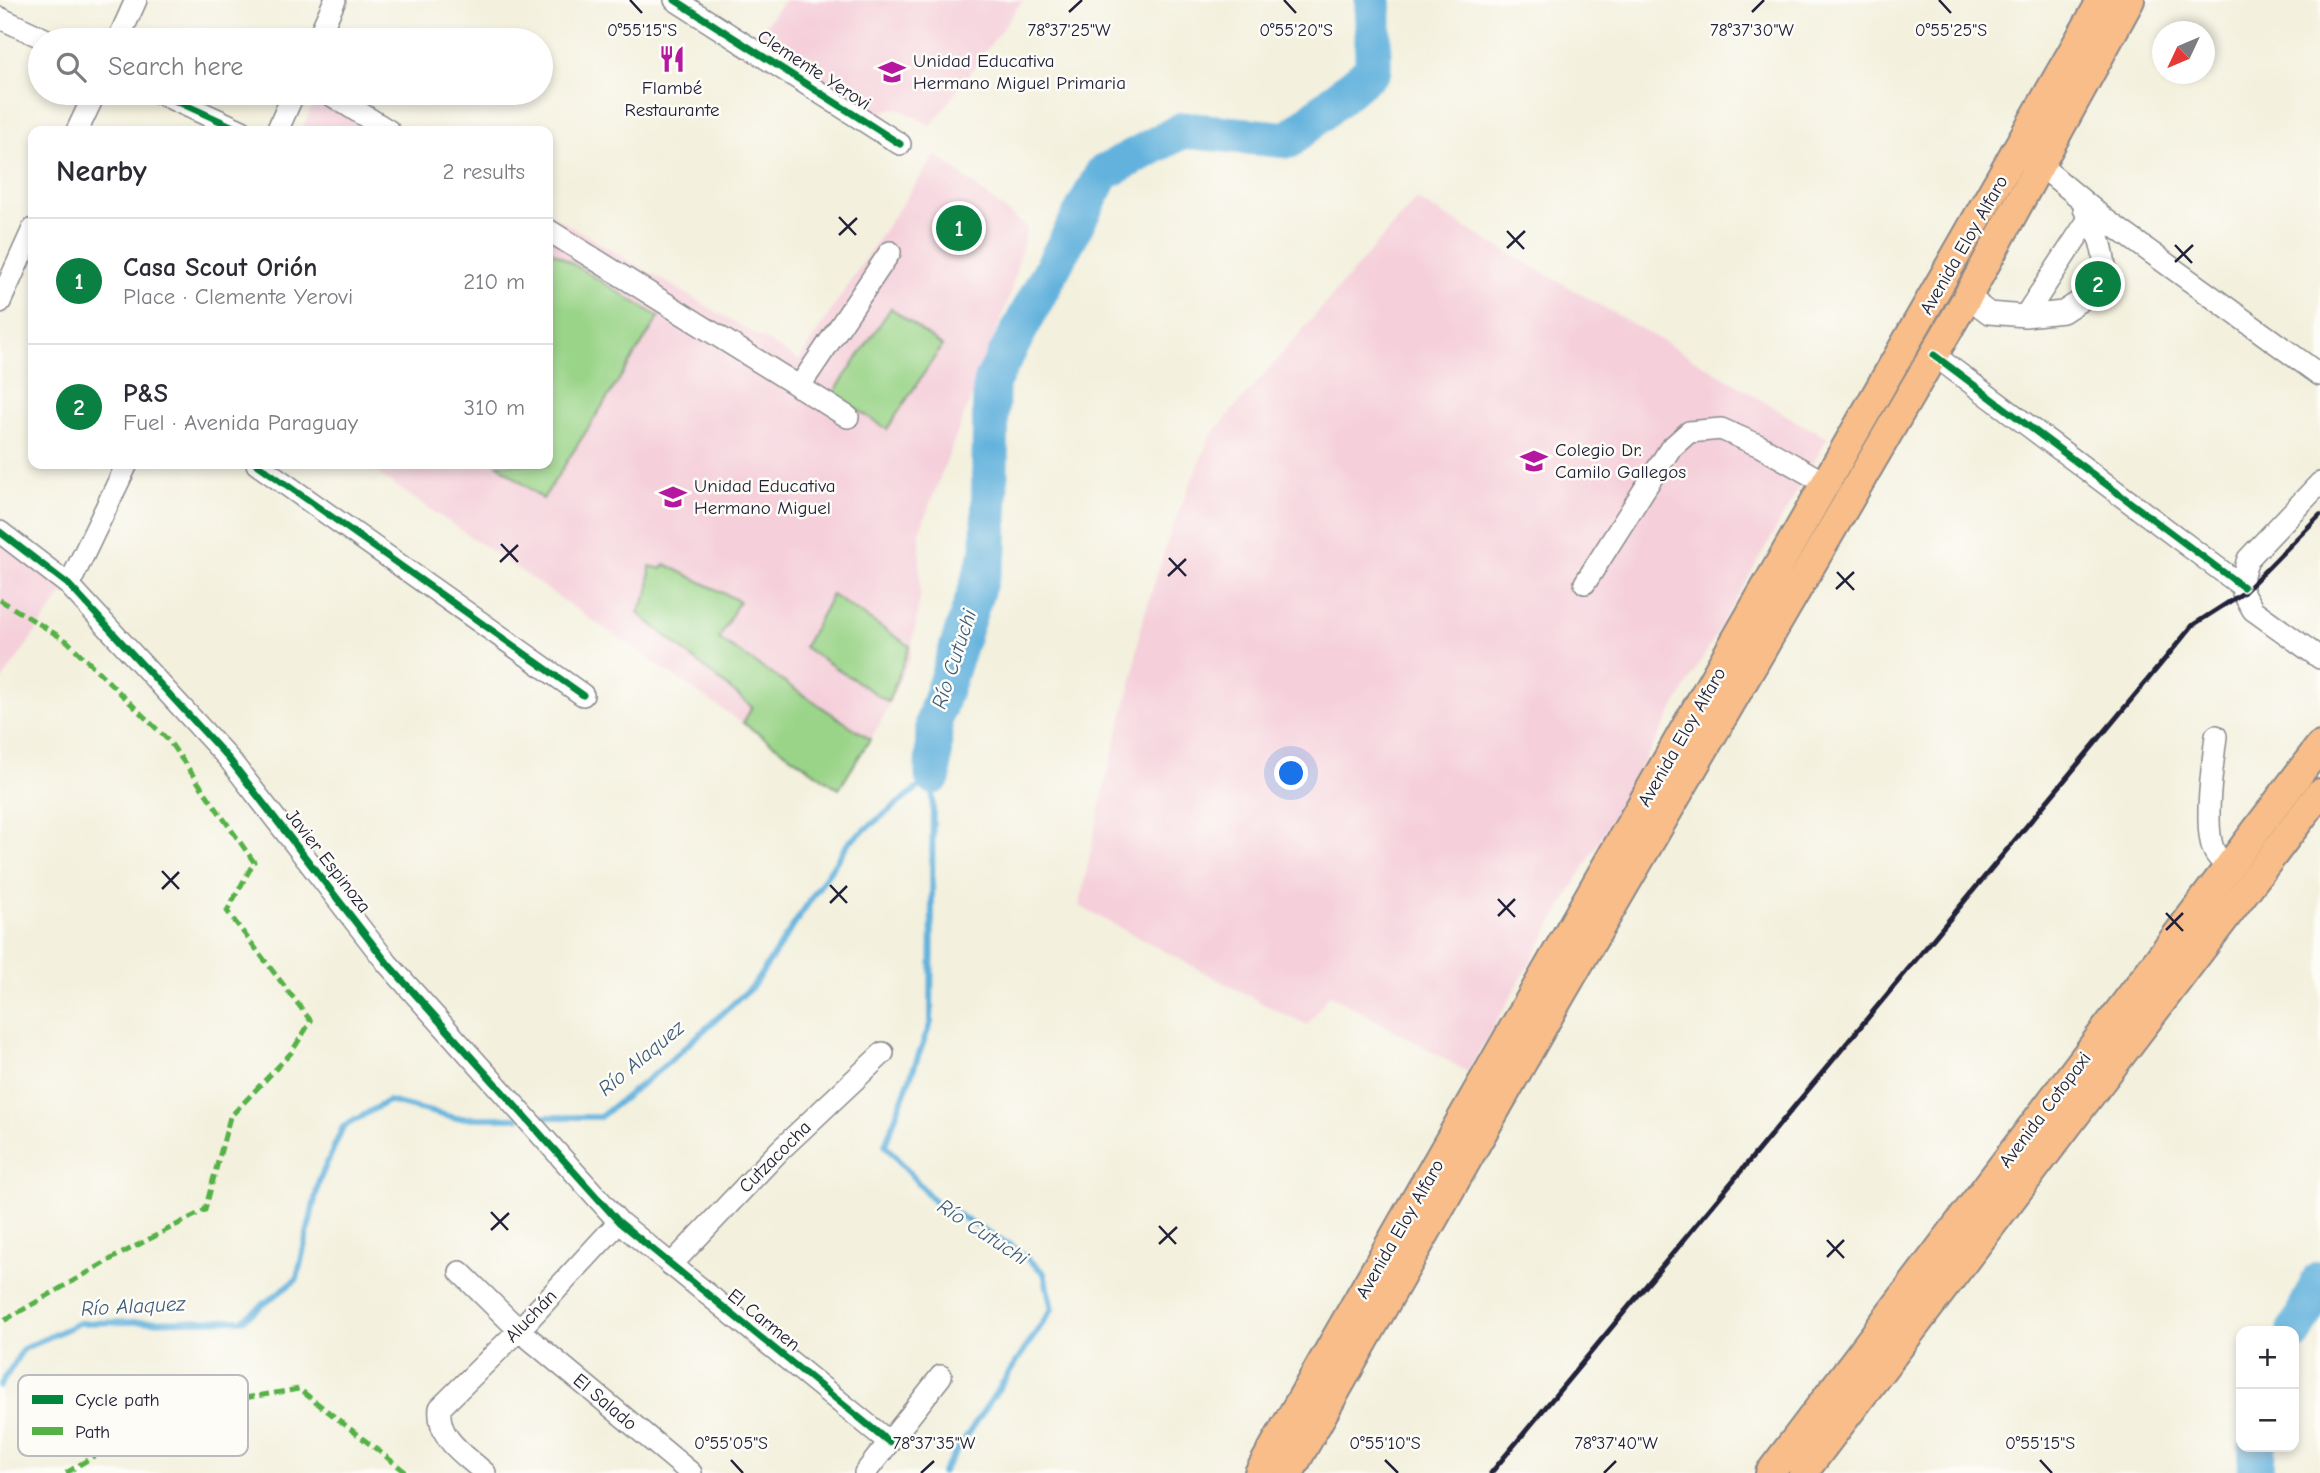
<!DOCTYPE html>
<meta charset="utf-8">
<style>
body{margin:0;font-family:"Comic Neue",sans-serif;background:#f2f2f3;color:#2b2b33}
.controls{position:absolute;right:21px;bottom:21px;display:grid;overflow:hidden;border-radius:14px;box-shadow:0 4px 10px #0003}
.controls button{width:63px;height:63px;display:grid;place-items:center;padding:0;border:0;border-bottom:2px solid #e1e1e2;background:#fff;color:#2b2b33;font:35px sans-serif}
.compass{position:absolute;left:2152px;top:21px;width:63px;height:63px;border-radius:50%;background:#fff;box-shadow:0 4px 10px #0003;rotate:226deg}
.you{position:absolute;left:1292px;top:774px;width:24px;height:24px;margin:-18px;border:5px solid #fff;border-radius:50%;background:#1a73e8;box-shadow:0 0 0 10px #1a73e833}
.badge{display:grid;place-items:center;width:46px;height:46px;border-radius:50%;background:#0b8043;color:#fff;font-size:23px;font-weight:700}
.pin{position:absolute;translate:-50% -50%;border:4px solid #fff;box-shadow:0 2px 7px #0006}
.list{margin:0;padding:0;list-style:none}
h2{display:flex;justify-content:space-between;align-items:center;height:91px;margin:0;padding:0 28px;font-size:30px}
h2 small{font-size:23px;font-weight:400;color:#7c7c81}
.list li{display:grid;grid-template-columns:46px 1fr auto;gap:21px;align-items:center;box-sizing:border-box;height:126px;padding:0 28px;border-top:2px solid #e1e1e2}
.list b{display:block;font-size:26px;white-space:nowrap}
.list p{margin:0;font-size:23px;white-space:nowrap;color:#7c7c81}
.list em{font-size:23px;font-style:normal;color:#7c7c81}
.icon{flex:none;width:38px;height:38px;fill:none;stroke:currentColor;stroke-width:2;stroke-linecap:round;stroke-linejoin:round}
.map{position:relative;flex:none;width:2320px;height:1473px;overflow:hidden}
.search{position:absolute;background:#fff;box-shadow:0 4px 10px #0003;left:28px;top:28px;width:525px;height:77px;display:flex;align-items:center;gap:18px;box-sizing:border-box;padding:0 24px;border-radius:38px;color:#7c7c81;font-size:26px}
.panel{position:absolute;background:#fff;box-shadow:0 4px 10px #0003;left:28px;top:126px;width:525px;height:343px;border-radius:14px}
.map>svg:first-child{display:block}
.built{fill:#f5cfda}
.green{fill:#9ad488;stroke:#5e7b62;stroke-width:2}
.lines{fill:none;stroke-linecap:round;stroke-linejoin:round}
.stream{stroke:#63b2dd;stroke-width:6}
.river{stroke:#63b2dd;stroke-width:37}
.minor-tunnel{stroke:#c9c7bd;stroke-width:21;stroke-dasharray:21 10;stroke-linecap:butt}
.minor-casing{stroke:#8a898c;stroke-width:24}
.major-casing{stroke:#8a898c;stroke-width:32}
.minor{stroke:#fff;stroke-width:21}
.major{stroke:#f8bd88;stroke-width:28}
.rail{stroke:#22223b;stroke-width:5}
.quiet{stroke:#55b146;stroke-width:5;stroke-dasharray:10 5;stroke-linecap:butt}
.cycleway-casing{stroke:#fdfcf7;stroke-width:11}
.cycleway{stroke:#00873e;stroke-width:7}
.ticks{fill:none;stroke:#22223b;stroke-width:2.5}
.labels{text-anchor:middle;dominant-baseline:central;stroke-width:5;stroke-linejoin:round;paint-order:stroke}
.poi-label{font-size:19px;fill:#22223b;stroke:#fdfcf7;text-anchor:start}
.street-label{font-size:19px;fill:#22223b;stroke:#fdfcf7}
.water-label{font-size:21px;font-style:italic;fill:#3c5c7c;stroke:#fdfcf7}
.key{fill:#fdfcf7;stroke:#bbbbbf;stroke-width:2}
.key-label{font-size:19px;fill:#22223b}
.ticks-label{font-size:18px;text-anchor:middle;fill:#22223b;stroke:#fdfcf7;stroke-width:5;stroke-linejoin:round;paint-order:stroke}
</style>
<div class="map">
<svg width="2320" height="1473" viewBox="0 0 2320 1473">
<rect width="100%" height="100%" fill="#fdfcf7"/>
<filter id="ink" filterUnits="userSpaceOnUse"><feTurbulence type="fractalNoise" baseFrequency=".0143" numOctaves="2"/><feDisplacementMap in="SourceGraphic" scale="14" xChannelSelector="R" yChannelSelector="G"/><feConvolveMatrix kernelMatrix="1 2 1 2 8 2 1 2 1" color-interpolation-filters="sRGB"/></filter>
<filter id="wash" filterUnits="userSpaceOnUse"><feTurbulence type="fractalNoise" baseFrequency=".00686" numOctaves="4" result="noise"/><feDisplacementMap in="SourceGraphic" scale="28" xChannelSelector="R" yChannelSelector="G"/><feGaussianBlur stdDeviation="1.57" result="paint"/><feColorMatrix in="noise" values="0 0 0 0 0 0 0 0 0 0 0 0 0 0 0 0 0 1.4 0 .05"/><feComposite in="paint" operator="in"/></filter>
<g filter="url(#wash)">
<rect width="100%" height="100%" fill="#f3f0dd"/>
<!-- built -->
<path class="built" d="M 784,0 L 1023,0 L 931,126 L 897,108 L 888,109 L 879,114 L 758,35 Z
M 318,93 L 342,93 L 408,131 L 301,131 Z
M 936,154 L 1027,228 L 1009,298 L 920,530 L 920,597 L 910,658 L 882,720 L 839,789 L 364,464 L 548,464 L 548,213 L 799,360 L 881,235 Z
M 1416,199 L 1721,375 L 1799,423 L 1828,437 L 1468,1072 L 1329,994 L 1308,1025 L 1283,1014 L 1079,906 L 1107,775 L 1134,672 L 1140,629 L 1171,530 L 1211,435 Z
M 0,535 L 69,585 L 0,683 Z"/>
<!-- green -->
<path class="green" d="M 552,251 L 659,317 L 543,499 L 497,464 L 548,464 L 548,259 Z
M 891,308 L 942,346 L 887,429 L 833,394 Z
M 665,564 L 739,601 L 719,639 L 870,739 L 839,789 L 743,723 L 752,707 L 638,613 L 649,591 L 650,566 L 662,569 Z
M 832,595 L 910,646 L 888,702 L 804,647 Z"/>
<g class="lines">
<!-- stream -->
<path class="stream" d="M 933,776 L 931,1022 L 885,1145 L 934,1201 L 1015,1248 L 1044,1273 L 1052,1309 L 942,1473
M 532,1117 L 600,1117 L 663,1067 L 753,986 L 849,842 L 933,776
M 0,1386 L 23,1349 L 79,1323 L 243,1320 L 297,1279 L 319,1181 L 343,1127 L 388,1101 L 455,1118 L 518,1118"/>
<!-- river -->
<path class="river" d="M 933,776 L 934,720 L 989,551 L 991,383 L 1103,173 L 1183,130 L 1289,140 L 1373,69 L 1373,0
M 2294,1334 L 2320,1280
M 2256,1473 L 2257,1447"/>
</g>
</g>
<g filter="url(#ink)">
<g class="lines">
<!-- minor-tunnel -->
<path class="minor-tunnel" d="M 2086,297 L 2105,268"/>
<defs>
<path id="minor" d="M 675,0 L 900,144
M 0,18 L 47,40
M 118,40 L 136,0
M 317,40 L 335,0
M 159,93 L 242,131
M 328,93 L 389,131
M 77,131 L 95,93
M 277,131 L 294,93
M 2040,165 L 2106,220 L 2320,375
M 2084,209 C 2098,226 2103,247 2105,268
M 548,230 L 848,417
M 1969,294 L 1981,307 L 1989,313 L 2025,316 L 2063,312 L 2086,297
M 0,302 L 33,229
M 2025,316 L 2090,217
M 1934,355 L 2243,587
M 799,387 L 890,252
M 257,464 L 583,695
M 2320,483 L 2248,559 L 2242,578 L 2243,593 L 2253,610 L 2320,658
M 0,532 L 69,585 L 229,759 L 388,964 L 619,1222 L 889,1442
M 1585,583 L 1670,449 L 1689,432 L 1721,429 L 1760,446 L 1827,484
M 69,585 L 127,464
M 2216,736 C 2213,763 2203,827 2214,851 C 2217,858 2223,862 2229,867
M 671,1265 L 780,1150 L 883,1053
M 460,1272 L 519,1330 L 691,1473
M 485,1473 C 464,1454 437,1439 440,1408 L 519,1330 L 619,1222
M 865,1473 L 941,1376"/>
<path id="major" d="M 1259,1473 L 2102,0
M 1289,1473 L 1560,996 L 1969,294 L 2130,0
M 1770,1473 L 2320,746
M 1803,1473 L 2320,793"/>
</defs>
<!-- minor casing -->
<use href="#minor" class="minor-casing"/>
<!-- major casing -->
<use href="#major" class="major-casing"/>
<!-- minor -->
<use href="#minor" class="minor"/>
<!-- major -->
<use href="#major" class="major"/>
<!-- rail -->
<path class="rail" d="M 1491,1473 L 2193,625 L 2243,593 L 2320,515"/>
<!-- quiet -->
<path class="quiet" d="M 0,600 L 67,641 L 169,741 L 254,862 L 227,911 L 311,1021 L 291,1053 L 230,1117 L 205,1210 L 113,1258 L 0,1323
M 66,1473 L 132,1433 L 232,1400 L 299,1389 L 407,1473"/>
<defs>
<path id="cycleway" d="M 675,0 L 900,144
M 159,93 L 242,131
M 1934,355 L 2243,587
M 257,464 L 583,695
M 0,532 L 69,585 L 229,759 L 388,964 L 619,1222 L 889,1442"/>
</defs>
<!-- cycleway casing -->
<use href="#cycleway" class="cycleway-casing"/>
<!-- cycleway -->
<use href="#cycleway" class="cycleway"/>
</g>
</g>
<!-- ticks -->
<path class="ticks" d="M 630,0 L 642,13M 1284,0 L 1296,13M 1939,0 L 1951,13M 1069,12 L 1082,0M 1752,12 L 1764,0M 839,217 L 856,235M 1507,231 L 1524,249M 839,235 L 857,218M 2175,245 L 2192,263M 1507,248 L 1525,231M 2175,262 L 2193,245M 501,544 L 518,562M 1169,558 L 1186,576M 500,562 L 518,545M 1837,572 L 1854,590M 1168,576 L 1186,559M 1836,589 L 1854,572M 162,871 L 179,889M 830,885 L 847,903M 162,889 L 179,872M 1498,899 L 1515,917M 830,903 L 847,886M 2166,913 L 2183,931M 1498,916 L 1515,899M 2166,930 L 2183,913M 491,1212 L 508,1230M 1159,1226 L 1176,1244M 491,1230 L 509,1213M 1827,1240 L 1844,1258M 1159,1244 L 1177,1227M 1827,1257 L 1844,1240M 731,1460 L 743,1473M 1385,1460 L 1398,1473M 2040,1460 L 2052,1473M 921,1473 L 934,1461M 1604,1473 L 1616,1461"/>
<!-- icons -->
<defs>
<symbol id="restaurant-bare" viewBox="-9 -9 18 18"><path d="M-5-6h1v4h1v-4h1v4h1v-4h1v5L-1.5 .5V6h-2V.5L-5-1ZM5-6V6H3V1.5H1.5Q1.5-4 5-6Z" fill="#b5179e" stroke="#fdfcf7" stroke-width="2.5" paint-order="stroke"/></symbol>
<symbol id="school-bare" viewBox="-9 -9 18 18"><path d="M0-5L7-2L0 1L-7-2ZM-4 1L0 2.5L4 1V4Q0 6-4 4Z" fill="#b5179e" stroke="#fdfcf7" stroke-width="2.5" paint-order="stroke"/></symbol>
</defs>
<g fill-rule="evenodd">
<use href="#restaurant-bare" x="653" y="40" width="38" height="38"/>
<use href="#school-bare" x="873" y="53" width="38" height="38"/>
<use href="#school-bare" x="1515" y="442" width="38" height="38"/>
<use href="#school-bare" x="654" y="478" width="38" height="38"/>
</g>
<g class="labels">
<!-- poi labels -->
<g class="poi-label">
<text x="913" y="61">Unidad Educativa<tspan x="913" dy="22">Hermano Miguel Primaria</tspan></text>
<text x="672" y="88" text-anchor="middle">Flambé<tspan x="672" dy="22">Restaurante</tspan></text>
<text x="1555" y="450">Colegio Dr.<tspan x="1555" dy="22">Camilo Gallegos</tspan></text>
<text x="694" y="486">Unidad Educativa<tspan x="694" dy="22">Hermano Miguel</tspan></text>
</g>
<!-- street labels -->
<g class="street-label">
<text transform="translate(814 70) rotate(33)">Clemente Yerovi</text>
<text transform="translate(1964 245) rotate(-60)">Avenida Eloy Alfaro</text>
<text transform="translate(1682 737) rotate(-60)">Avenida Eloy Alfaro</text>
<text transform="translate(328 861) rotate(52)">Javier Espinoza</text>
<text transform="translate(2045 1110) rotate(-53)">Avenida Cotopaxi</text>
<text transform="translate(775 1157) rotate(-45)">Cutzacocha</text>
<text transform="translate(1400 1229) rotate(-60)">Avenida Eloy Alfaro</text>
<text transform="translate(531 1316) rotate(-46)">Aluchán</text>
<text transform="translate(764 1320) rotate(39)">El Carmen</text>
<text transform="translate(605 1402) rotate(40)">El Salado</text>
</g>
<!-- water labels -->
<g class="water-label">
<text transform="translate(954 659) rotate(-72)">Río Cutuchi</text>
<text transform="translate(641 1058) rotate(-40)">Río Alaquez</text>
<text transform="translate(983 1232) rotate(33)">Río Cutuchi</text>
<text transform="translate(133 1306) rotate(-3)">Río Alaquez</text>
</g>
</g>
<!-- legend -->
<rect x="18" y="1375" width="230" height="81" rx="10" class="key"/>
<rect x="32" y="1395" width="31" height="9" fill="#00873e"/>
<rect x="32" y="1427" width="31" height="8" fill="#55b146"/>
<g class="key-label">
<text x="75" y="1406">Cycle path</text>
<text x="75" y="1438">Path</text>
</g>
<g class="ticks-label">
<text x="1069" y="36">78°37'25"W</text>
<text x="1752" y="36">78°37'30"W</text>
<text x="642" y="36">0°55'15"S</text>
<text x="1296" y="36">0°55'20"S</text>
<text x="1951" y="36">0°55'25"S</text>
<text x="731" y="1449">0°55'05"S</text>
<text x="1385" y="1449">0°55'10"S</text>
<text x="2040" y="1449">0°55'15"S</text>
<text x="934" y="1449">78°37'35"W</text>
<text x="1616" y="1449">78°37'40"W</text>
</g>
</svg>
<div class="controls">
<button>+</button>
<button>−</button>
</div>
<svg class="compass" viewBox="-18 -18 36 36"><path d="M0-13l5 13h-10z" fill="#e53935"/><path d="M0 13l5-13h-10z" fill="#7c7c81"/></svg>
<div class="you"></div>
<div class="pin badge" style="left:959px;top:228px">1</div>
<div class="pin badge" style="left:2098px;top:284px">2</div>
<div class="search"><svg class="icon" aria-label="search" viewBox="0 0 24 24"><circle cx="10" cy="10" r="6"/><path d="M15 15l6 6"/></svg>Search here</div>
<section class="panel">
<h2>Nearby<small>2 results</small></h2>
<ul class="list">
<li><span class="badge">1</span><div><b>Casa Scout Orión</b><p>Place · Clemente Yerovi</p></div><em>210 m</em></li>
<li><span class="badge">2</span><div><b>P&amp;S</b><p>Fuel · Avenida Paraguay</p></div><em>310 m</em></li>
</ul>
</section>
</div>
